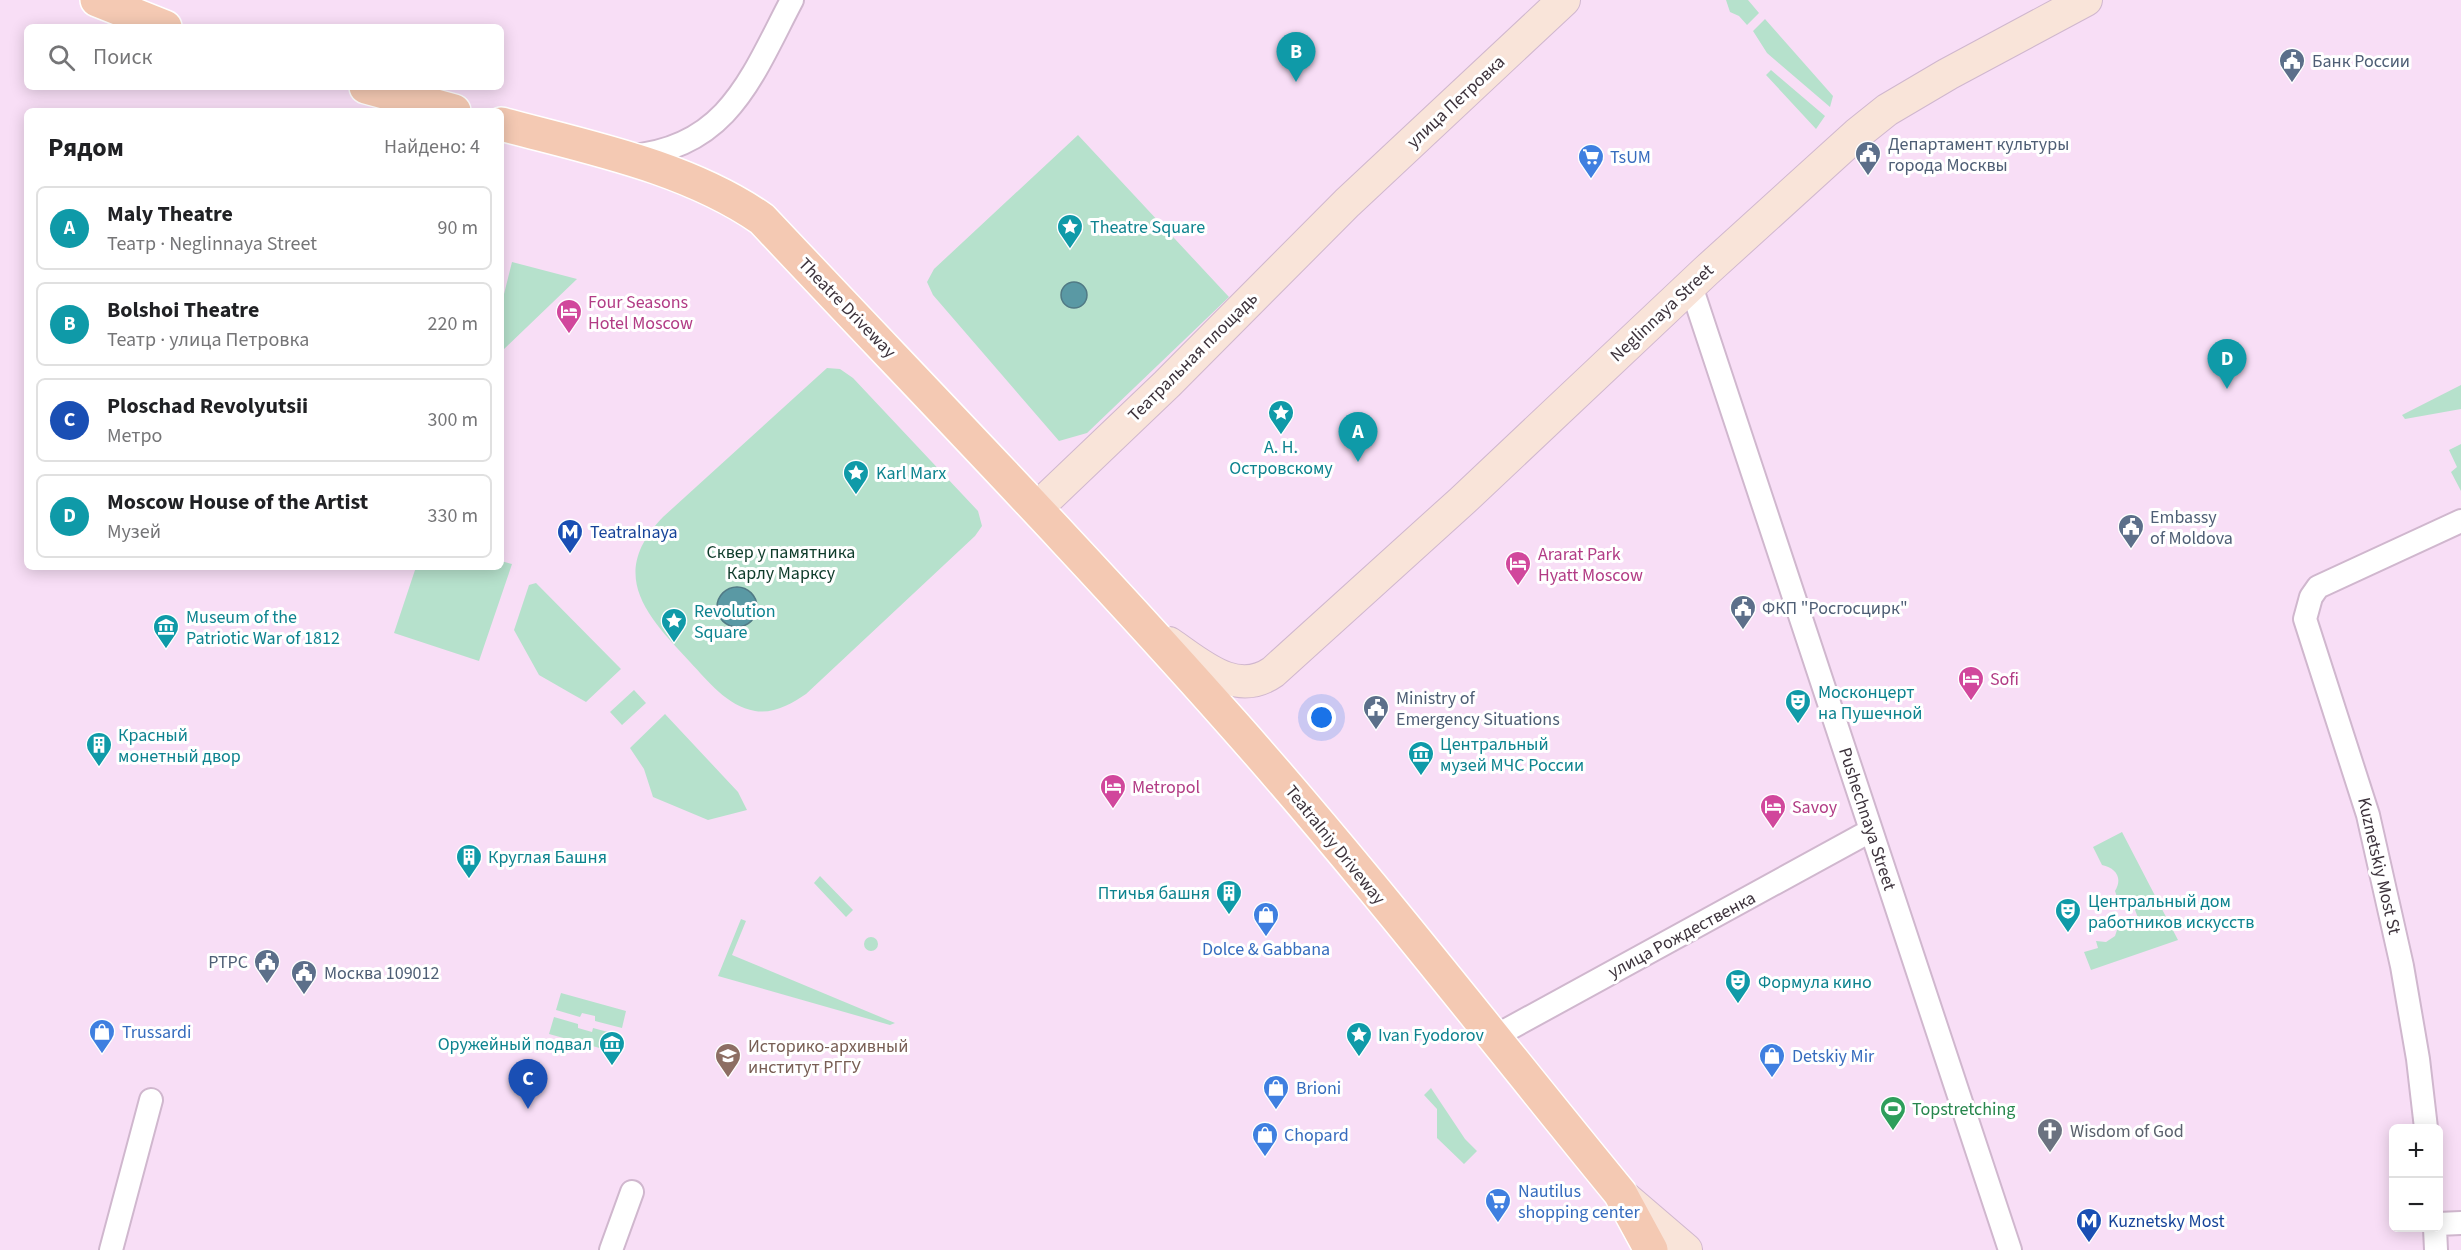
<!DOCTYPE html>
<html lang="ru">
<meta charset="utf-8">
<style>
body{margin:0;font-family:"Source Sans 3",sans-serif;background:#f2f2f2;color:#202124}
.controls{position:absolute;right:18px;bottom:18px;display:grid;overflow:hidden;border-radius:9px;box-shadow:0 3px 15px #0003}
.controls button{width:54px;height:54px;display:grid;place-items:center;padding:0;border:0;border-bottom:2px solid #e0e0e0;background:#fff;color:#202124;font:30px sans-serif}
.you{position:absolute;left:1322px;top:718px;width:21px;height:21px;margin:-15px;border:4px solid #fff;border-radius:50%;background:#1a73e8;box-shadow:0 0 0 9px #1a73e833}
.badge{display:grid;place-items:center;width:39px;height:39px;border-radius:50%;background:#8a58d0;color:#fff;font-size:20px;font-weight:700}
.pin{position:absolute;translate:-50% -50px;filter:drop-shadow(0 2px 3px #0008)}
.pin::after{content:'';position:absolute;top:32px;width:21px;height:18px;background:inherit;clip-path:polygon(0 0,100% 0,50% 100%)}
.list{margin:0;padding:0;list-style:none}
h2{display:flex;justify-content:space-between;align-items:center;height:78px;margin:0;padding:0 24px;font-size:26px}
h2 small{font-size:20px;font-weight:400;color:#757577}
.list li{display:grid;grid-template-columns:39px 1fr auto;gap:18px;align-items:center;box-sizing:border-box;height:84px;margin:0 12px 12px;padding:0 12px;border:2px solid #e0e0e0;border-radius:9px}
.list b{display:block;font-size:22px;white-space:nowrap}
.list p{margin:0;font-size:20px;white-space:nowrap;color:#757577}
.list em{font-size:20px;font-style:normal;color:#757577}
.icon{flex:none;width:33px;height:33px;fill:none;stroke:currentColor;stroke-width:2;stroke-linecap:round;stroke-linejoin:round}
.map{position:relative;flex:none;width:2461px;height:1250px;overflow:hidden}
.search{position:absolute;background:#fff;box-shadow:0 3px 15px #0003;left:24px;top:24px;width:480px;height:66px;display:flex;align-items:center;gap:15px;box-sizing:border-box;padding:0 21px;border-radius:9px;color:#757577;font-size:22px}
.panel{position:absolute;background:#fff;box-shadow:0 3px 15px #0003;left:24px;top:108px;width:480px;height:462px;border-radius:9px}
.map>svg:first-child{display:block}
.green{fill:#b6e1cc}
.water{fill:#5a99a4;stroke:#517a85;stroke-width:1.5}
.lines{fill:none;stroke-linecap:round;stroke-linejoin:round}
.street-casing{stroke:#d0b7ce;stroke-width:26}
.secondary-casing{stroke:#d0b7ce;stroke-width:34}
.primary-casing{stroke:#fff;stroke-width:36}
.street{stroke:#fff;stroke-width:22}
.secondary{stroke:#f9e4d9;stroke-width:32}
.primary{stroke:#f4c9b3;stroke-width:33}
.labels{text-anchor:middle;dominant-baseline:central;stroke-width:6;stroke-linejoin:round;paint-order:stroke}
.service-label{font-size:18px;fill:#4e5e75;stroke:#fff;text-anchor:start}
.street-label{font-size:18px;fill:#3d333c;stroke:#fff}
.shop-label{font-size:18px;fill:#366cbe;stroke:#fff;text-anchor:start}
.culture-label{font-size:18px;fill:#0d838f;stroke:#fff;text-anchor:start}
.hotel-label{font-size:18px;fill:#b23c85;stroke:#fff;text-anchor:start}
.transit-label{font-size:18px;fill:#164399;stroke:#fff;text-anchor:start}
.park-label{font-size:18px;fill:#0e3b2a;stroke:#fff}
.education-label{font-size:18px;fill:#785e54;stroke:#fff;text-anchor:start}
.leisure-label{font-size:18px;fill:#27864d;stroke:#fff;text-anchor:start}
.worship-label{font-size:18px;fill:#5b616d;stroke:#fff;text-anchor:start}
</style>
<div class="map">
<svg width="2461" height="1250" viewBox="0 0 2461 1250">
<rect width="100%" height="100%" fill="#f8def6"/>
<!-- green -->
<path class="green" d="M 1726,0 L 1748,0 L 1759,13 L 1747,25 L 1739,16 L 1730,12 Z
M 1765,19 L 1833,96 L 1830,107 L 1767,53 L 1753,31 Z
M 1771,70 L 1825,116 L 1816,129 L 1766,75 Z
M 1078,135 L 1229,297 L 1087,433 L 1059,441 L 933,295 L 927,282 L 934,269 Z
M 512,262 L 577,279 L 501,352 L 501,306 Z
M 827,368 L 840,369 L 853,378 L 978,511 L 982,526 L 975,536 L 806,694 C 791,704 774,714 755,711 C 727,706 708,681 690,662 C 647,616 607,575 663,517 Z
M 2461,385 L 2461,409 L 2405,419 L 2402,415 Z
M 2461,444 L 2461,491 L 2451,472 L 2457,467 L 2449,450 Z
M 501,561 L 512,564 L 479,661 L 394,633 L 416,567 L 501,567 Z
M 536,583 L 621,669 L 586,702 L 539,675 L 514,630 L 529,585 Z
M 634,690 L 646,703 L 622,725 L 610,712 Z
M 665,714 L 738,792 L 747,810 L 708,820 L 653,797 L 644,769 L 630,748 Z
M 2122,832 L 2178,940 L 2091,970 L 2084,952 L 2098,948 L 2096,941 L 2106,942 L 2115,936 L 2118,927 L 2115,922 L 2118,921 L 2123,927 L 2131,927 L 2138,918 L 2134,907 L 2121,909 L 2115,891 C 2123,878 2116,868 2102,865 L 2093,847 Z
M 820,876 L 853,910 L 846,917 L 814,883 Z
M 741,919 L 746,921 L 732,955 L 895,1023 L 890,1025 L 718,976 Z
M864 944a7 7 0 1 1 14 0a7 7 0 1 1-14 0Z
M 561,993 L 626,1011 L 622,1028 L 595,1021 L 595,1016 L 582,1013 L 580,1017 L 556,1010 Z
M 554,1017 L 578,1024 L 578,1028 L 592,1032 L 593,1028 L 619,1035 L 614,1052 L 549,1034 Z
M 1431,1088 L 1465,1139 L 1477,1151 L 1464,1164 L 1437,1138 L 1437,1109 L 1424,1095 Z"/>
<!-- water -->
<path class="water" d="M1061 295a13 13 0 1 1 26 0a13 13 0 1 1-26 0Z
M717 607a20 20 0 1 1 40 0a20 20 0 1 1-40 0Z"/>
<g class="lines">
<defs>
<path id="street" d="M 630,156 C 728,148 752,76 792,0
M 1691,286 L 2010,1250
M 1492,1038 L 1870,831
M 2426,1128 L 2418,1059 L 2402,966 L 2368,815 L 2305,619 L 2311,597 L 2318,587 L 2461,521
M 2438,1224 L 2461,1223
M 2435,1228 L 2436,1250
M 111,1250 L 151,1100
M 611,1250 L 632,1192"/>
<path id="secondary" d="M 1037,508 L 1167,384 L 1347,203 L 1564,0
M 1169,643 C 1200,664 1236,698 1273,672 L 1462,501 L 1706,271 L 1857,134 L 1887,110 L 1948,74 L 2086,0
M 1623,1196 L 1686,1250"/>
<path id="primary" d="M 97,0 L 165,27
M 366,87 L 454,111
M 501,124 C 587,147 688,167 762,219 C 920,387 1081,552 1234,725 C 1368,876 1492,1037 1620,1193 L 1651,1250"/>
</defs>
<!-- street casing -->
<use href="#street" class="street-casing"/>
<!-- secondary casing -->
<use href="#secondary" class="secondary-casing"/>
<!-- primary casing -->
<use href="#primary" class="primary-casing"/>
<!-- street -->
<use href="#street" class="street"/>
<!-- secondary -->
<use href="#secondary" class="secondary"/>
<!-- primary -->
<use href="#primary" class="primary"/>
</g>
<!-- icons -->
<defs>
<symbol id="civic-pin" viewBox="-11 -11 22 30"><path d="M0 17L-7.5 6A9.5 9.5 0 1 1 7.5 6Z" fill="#5c6f8a" stroke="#fff"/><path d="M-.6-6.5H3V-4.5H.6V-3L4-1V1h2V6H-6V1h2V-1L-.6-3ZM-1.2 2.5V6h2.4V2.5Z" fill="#fff"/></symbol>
<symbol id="supermarket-pin" viewBox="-11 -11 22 30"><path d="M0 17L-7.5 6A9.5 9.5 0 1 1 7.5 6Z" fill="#3f7fe0" stroke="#fff"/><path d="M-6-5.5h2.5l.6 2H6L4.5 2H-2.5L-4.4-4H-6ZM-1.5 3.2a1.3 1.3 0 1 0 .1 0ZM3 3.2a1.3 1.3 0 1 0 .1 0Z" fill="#fff"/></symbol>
<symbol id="sight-pin" viewBox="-11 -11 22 30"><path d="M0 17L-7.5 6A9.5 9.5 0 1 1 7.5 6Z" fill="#0f9aa8" stroke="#fff"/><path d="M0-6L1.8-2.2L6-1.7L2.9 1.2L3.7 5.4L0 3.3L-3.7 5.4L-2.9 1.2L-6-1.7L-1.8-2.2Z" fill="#fff"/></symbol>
<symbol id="hotel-pin" viewBox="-11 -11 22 30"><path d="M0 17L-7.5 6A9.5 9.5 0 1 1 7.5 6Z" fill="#d1479c" stroke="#fff"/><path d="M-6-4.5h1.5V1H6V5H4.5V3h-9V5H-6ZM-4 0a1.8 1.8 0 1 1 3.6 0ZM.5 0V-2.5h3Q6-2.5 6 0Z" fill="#fff"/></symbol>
<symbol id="metro-pin" viewBox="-11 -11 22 30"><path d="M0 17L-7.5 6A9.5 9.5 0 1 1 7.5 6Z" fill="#1a4fb4" stroke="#fff"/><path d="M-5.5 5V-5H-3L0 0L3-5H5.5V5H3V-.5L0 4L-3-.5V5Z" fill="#fff"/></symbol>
<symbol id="museum-pin" viewBox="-11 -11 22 30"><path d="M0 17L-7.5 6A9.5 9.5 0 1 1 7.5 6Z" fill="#0f9aa8" stroke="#fff"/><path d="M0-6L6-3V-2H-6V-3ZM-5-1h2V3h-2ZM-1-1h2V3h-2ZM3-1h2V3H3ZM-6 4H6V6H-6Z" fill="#fff"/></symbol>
<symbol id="theatre-pin" viewBox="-11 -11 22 30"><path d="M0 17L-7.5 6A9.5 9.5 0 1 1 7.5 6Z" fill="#0f9aa8" stroke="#fff"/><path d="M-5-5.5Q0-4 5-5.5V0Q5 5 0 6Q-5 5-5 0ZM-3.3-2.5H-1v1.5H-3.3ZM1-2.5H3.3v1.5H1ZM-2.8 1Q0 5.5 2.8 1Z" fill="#fff"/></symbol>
<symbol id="building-pin" viewBox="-11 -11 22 30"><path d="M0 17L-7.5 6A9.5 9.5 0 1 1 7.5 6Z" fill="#0f9aa8" stroke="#fff"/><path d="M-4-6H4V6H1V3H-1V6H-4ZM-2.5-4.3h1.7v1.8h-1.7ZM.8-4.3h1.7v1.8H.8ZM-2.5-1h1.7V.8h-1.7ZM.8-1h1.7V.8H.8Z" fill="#fff"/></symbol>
<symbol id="shop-pin" viewBox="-11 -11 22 30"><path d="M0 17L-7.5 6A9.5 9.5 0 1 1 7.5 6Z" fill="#3f7fe0" stroke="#fff"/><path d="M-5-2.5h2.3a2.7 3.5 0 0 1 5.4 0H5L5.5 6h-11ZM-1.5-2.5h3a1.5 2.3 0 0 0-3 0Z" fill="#fff"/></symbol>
<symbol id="university-pin" viewBox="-11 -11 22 30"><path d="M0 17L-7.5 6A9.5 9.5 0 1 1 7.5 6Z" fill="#8d6e63" stroke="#fff"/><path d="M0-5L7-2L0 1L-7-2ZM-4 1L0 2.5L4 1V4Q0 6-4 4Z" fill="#fff"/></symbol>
<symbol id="stadium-pin" viewBox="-11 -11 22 30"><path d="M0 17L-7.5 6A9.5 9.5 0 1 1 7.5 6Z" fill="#2e9e5b" stroke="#fff"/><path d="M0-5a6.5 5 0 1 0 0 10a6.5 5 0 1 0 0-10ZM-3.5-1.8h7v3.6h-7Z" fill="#fff"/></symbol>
<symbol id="church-pin" viewBox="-11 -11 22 30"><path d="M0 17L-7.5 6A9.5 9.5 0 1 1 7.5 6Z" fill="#6b7280" stroke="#fff"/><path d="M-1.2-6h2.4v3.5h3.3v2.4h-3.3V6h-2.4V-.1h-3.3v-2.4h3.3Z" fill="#fff"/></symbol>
</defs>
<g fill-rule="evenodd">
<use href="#civic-pin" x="2277" y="46" width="30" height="40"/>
<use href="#civic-pin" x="1853" y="139" width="30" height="40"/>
<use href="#supermarket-pin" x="1576" y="142" width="30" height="40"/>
<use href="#sight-pin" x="1055" y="212" width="30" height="40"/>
<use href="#hotel-pin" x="554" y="297" width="30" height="40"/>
<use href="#sight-pin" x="1266" y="398" width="30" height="40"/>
<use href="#sight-pin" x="841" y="458" width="30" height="40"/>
<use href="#civic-pin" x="2116" y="512" width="30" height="40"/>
<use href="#metro-pin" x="555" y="517" width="30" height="40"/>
<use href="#hotel-pin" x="1503" y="549" width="30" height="40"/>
<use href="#civic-pin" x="1728" y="593" width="30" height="40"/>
<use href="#sight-pin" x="659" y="606" width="30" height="40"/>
<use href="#museum-pin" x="151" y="612" width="30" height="40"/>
<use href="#hotel-pin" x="1956" y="664" width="30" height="40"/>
<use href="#theatre-pin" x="1783" y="687" width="30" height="40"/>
<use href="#civic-pin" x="1361" y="693" width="30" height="40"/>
<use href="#building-pin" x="84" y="730" width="30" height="40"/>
<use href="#museum-pin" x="1406" y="739" width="30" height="40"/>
<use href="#hotel-pin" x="1098" y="772" width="30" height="40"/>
<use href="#hotel-pin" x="1758" y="792" width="30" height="40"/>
<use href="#building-pin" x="454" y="842" width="30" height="40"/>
<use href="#building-pin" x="1214" y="878" width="30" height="40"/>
<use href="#theatre-pin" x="2053" y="896" width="30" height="40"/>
<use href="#shop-pin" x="1251" y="900" width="30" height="40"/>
<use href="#civic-pin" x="252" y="947" width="30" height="40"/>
<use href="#civic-pin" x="289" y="958" width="30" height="40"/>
<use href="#theatre-pin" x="1723" y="967" width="30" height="40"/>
<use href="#shop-pin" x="87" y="1017" width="30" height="40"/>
<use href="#sight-pin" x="1344" y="1020" width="30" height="40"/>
<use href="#museum-pin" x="597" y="1029" width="30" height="40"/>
<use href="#university-pin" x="713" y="1041" width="30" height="40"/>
<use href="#shop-pin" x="1757" y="1041" width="30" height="40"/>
<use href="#shop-pin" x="1261" y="1073" width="30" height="40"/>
<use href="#stadium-pin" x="1878" y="1094" width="30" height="40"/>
<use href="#church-pin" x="2035" y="1116" width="30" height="40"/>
<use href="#shop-pin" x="1250" y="1120" width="30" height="40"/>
<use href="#supermarket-pin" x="1483" y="1186" width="30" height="40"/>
<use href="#metro-pin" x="2074" y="1206" width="30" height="40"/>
</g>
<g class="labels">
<!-- service labels -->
<g class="service-label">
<text x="2312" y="61">Банк России</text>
<text x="1888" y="144">Департамент культуры<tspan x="1888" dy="21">города Москвы</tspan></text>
<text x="2150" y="517">Embassy<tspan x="2150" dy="21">of Moldova</tspan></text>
<text x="1762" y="608">ФКП "Росгосцирк"</text>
<text x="1396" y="698">Ministry of<tspan x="1396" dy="21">Emergency Situations</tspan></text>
<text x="248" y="962" text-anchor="end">РТРС</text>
<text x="324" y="973">Москва 109012</text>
</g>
<!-- street labels -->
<g class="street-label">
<text transform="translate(1456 102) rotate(-43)">улица Петровка</text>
<text transform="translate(847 308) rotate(46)">Theatre Driveway</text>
<text transform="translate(1662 313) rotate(-43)">Neglinnaya Street</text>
<text transform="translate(1193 357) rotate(-45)">Театральная площадь</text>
<text transform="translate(1867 819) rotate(72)">Pushechnaya Street</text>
<text transform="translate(1335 845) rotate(51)">Teatralniy Driveway</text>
<text transform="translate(2379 866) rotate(77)">Kuznetskiy Most St</text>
<text transform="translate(1682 935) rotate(-28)">улица Рождественка</text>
</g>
<!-- shop labels -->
<g class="shop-label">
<text x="1610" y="157">TsUM</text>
<text x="1266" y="949" text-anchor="middle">Dolce &amp; Gabbana</text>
<text x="122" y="1032">Trussardi</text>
<text x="1792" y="1056">Detskiy Mir</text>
<text x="1296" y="1088">Brioni</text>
<text x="1284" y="1135">Chopard</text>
<text x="1518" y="1191">Nautilus<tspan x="1518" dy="21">shopping center</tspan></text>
</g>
<!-- culture labels -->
<g class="culture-label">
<text x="1090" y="227">Theatre Square</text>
<text x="1281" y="447" text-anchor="middle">А. Н.<tspan x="1281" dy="21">Островскому</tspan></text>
<text x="876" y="473">Karl Marx</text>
<text x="694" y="611">Revolution<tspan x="694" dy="21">Square</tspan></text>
<text x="186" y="617">Museum of the<tspan x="186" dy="21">Patriotic War of 1812</tspan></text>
<text x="1818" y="692">Москонцерт<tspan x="1818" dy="21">на Пушечной</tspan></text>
<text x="118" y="735">Красный<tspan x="118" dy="21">монетный двор</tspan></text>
<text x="1440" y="744">Центральный<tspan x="1440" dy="21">музей МЧС России</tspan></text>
<text x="488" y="857">Круглая Башня</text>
<text x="1210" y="893" text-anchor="end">Птичья башня</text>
<text x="2088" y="901">Центральный дом<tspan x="2088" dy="21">работников искусств</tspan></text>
<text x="1758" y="982">Формула кино</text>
<text x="1378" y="1035">Ivan Fyodorov</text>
<text x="592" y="1044" text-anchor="end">Оружейный подвал</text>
</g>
<!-- hotel labels -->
<g class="hotel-label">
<text x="588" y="302">Four Seasons<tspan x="588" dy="21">Hotel Moscow</tspan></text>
<text x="1538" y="554">Ararat Park<tspan x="1538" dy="21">Hyatt Moscow</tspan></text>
<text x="1990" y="679">Sofi</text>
<text x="1132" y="787">Metropol</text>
<text x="1792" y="807">Savoy</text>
</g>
<!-- transit labels -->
<g class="transit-label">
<text x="590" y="532">Teatralnaya</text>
<text x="2108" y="1221">Kuznetsky Most</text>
</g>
<!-- park labels -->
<g class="park-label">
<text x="781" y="552">Сквер у памятника<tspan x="781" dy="21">Карлу Марксу</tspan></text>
</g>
<!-- education labels -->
<g class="education-label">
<text x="748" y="1046">Историко-архивный<tspan x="748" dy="21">институт РГГУ</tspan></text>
</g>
<!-- leisure labels -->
<g class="leisure-label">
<text x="1912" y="1109">Topstretching</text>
</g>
<!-- worship labels -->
<g class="worship-label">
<text x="2070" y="1131">Wisdom of God</text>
</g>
</g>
</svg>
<div class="controls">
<button>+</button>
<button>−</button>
</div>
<div class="you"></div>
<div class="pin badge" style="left:1358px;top:462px;background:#0f9aa8">A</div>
<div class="pin badge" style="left:1296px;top:82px;background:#0f9aa8">B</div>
<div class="pin badge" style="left:528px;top:1109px;background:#1a4fb4">C</div>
<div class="pin badge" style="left:2227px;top:389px;background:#0f9aa8">D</div>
<div class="search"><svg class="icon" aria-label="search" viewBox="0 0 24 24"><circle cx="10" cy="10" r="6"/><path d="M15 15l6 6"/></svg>Поиск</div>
<section class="panel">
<h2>Рядом<small>Найдено: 4</small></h2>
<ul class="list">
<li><span class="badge" style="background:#0f9aa8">A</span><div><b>Maly Theatre</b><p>Театр · Neglinnaya Street</p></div><em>90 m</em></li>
<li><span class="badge" style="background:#0f9aa8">B</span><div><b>Bolshoi Theatre</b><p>Театр · улица Петровка</p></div><em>220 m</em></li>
<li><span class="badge" style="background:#1a4fb4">C</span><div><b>Ploschad Revolyutsii</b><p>Метро</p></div><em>300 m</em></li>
<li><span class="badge" style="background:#0f9aa8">D</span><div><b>Moscow House of the Artist</b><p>Музей</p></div><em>330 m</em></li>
</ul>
</section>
</div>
